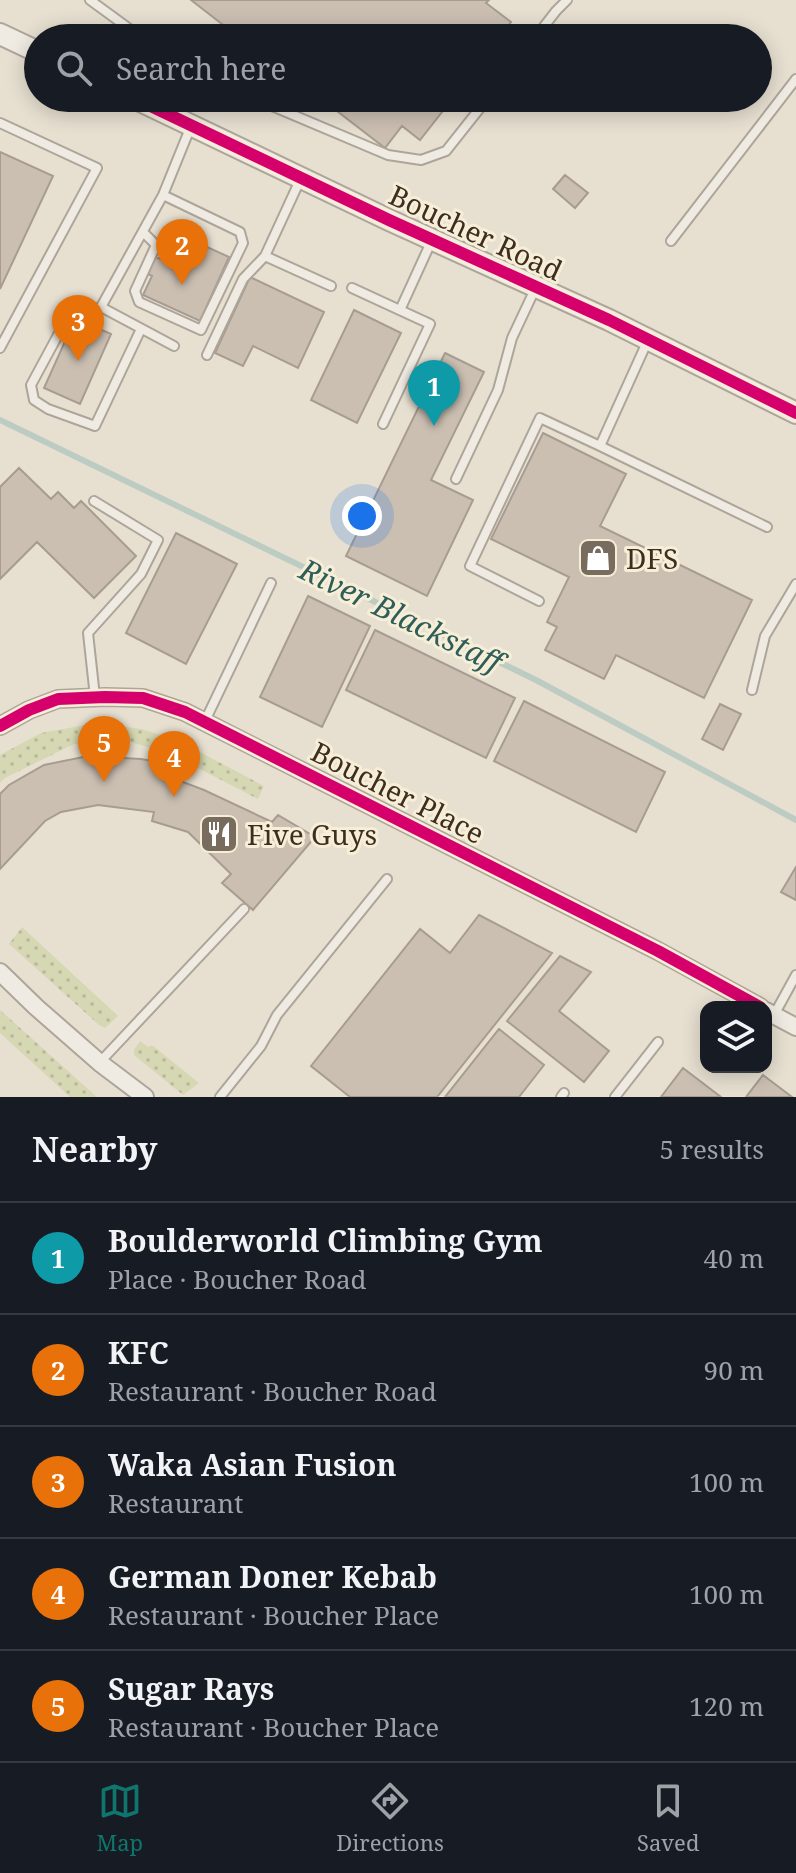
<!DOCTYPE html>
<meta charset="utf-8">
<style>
body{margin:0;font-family:"Noto Serif",serif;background:#242831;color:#f1f3f6}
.controls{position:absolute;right:24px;bottom:24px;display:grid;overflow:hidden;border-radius:16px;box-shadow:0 4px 20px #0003}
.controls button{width:72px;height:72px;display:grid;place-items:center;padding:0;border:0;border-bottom:2px solid #363941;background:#171b24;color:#f1f3f6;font:40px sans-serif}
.you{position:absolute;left:362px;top:516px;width:28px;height:28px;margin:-20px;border:6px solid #fff;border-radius:50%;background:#1a73e8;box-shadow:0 0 0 12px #1a73e833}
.badge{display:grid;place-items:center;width:52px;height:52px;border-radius:50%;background:#0f766e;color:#fff;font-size:26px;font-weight:700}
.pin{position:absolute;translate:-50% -66px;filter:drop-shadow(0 2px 4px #0008)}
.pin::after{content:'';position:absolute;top:42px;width:28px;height:24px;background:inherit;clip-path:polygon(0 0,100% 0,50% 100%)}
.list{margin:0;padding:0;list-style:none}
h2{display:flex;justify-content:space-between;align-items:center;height:104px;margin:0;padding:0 32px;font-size:34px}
h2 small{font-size:26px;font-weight:400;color:#9ea1a6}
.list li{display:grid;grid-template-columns:52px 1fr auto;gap:24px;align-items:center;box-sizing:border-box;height:112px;padding:0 32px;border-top:2px solid #363941}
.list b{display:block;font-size:30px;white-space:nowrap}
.list p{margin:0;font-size:26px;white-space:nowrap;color:#9ea1a6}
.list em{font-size:26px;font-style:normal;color:#9ea1a6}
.icon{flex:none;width:44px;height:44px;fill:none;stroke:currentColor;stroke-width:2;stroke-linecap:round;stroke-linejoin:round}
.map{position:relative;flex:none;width:796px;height:1097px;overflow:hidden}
.search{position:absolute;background:#171b24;box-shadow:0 4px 20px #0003;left:24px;right:24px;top:24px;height:88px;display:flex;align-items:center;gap:20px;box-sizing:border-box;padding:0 28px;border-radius:44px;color:#9ea1a6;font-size:30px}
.sheet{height:664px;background:#171b24}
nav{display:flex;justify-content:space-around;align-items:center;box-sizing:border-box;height:112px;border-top:2px solid #363941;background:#171b24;font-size:22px;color:#9ea1a6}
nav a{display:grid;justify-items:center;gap:4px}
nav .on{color:#0f766e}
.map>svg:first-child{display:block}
.grass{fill:url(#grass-dots)}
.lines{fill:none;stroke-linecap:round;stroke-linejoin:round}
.stream{stroke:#bcccc2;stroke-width:6}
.building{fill:#cbbfb2;stroke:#a89c90;stroke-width:2}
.service-casing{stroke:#ada599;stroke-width:12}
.minor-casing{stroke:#ada599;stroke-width:20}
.tertiary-casing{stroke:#ada599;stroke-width:24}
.service{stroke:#efebe3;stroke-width:8}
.minor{stroke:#efebe3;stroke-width:16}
.tertiary{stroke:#efebe3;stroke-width:20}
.cycleway-casing{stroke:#f7eed8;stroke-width:17}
.cycleway{stroke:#d6006c;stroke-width:12}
.labels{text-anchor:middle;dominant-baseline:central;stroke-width:6;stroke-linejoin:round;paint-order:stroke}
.street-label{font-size:28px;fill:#3d2e20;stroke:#f7eed8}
.poi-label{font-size:28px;fill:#3d2e20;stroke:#f7eed8;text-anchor:start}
.water-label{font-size:30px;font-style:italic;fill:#2f5d5a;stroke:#f7eed8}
</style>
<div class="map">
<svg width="796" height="1097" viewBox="0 0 796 1097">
<defs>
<pattern id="grass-dots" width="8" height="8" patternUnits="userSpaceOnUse" patternTransform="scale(2)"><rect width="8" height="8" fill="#d6d7b3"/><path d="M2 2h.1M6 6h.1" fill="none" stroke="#b9b99a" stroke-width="1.8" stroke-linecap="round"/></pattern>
</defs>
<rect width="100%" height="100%" fill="#e7e0d1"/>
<!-- grass -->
<path class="grass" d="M 96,723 L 142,729 L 185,744 L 264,786 L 258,799 L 169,753 L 127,741 L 74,744 L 5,778 L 0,783 L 0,755 L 41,733 Z
M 22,927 L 118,1016 L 105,1028 L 99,1025 L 9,944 Z
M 0,1010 L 97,1097 L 70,1097 L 0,1033 Z
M 140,1041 L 148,1047 L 152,1045 L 199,1083 L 183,1095 L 134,1055 L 134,1050 Z"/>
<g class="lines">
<!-- stream -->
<path class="stream" d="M 0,420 L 536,680 L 796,820"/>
</g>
<!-- building -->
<path class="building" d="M 191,0 L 489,0 L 486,3 L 511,22 L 499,38 L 240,38 Z
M 326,98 L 453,98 L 420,140 L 402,126 L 385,148 L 324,101 Z
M 0,152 L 53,176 L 0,289 Z
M 565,175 L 588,193 L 575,208 L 553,189 Z
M 172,231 L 229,257 L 200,321 L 143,295 L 152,276 L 148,274 L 155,257 L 160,259 Z
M 250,277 L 324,312 L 298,368 L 253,346 L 243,366 L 215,353 Z
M 354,310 L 401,333 L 357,423 L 311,400 Z
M 76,323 L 86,323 L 111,334 L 80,404 L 44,388 L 71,328 Z
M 445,353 L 484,372 L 431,480 L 473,500 L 427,596 L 346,556 Z
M 543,433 L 626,474 L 600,526 L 752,600 L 704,698 L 616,655 L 604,679 L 545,650 L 557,627 L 547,622 L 569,577 L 491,539 Z
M 19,468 L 51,499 L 58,492 L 74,508 L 81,501 L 136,556 L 94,598 L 37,542 L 0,579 L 0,487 Z
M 176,533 L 237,564 L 186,664 L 126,633 Z
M 308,596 L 370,626 L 322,727 L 260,697 Z
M 375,630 L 515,698 L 486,758 L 346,690 Z
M 524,701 L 665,772 L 636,832 L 494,761 Z
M 720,704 L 741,714 L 723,750 L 702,739 Z
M 88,756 L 141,759 L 171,764 L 167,776 L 204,790 L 272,822 L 278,815 L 315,837 L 253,910 L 222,883 L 231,874 L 188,832 L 152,821 L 154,812 L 98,805 L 61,812 L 45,821 L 0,869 L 0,794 L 9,785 L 44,765 Z
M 796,867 L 796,900 L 781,892 Z
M 479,915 L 552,953 L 437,1097 L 350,1097 L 311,1066 L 420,929 L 450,953 Z
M 560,956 L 591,972 L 559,1011 L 609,1051 L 584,1082 L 507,1021 Z
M 499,1029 L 544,1065 L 519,1097 L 445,1097 Z
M 683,1068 L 721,1097 L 661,1097 Z
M 763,1075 L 792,1097 L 746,1097 Z"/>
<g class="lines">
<defs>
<path id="service" d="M 90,0 L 142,38
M 535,38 L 556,11 L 567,0
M 253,98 L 388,155 L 421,160 L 446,151 L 488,98
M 0,123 L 97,168 L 0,348
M 301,178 L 265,256 L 331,286
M 143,232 L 156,245 L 135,291 L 139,302 L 201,330 L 243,243 L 240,232 L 163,195
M 671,241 L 796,79
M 352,288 L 430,324 L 383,424
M 101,307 L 80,314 L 65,322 L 31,385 L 34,400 L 48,409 L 95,426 L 141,329
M 400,310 L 432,240
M 648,340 L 600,446 L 767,527
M 174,346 L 101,307 L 163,195 L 191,126
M 207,355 L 243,279 L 265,256
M 456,479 L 498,390 L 512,338 L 536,287
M 94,501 L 158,540 L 141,574 L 88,633 L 95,697
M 539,601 L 470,566 L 540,418 L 600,446
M 752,690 L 765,636 L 796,584
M 205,721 L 271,583
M 774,1015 L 796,975
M 100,1062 L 244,909
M 220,1097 L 261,1046 L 277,1015 L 387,879
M 561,1097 L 564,1093
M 615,1097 L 658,1042"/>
<path id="minor" d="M 0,726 L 29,710 L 58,699 L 105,697 L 143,698 L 185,712 L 658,951 L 760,1007
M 0,972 L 36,1007 L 100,1063 L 145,1097
M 766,1011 L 796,1027"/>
<path id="tertiary" d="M 0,34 L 38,52
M 134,98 L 389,220 L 609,320 L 796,413"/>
</defs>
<!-- service casing -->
<use href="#service" class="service-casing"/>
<!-- minor casing -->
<use href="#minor" class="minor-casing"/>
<!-- tertiary casing -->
<use href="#tertiary" class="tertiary-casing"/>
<!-- service -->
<use href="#service" class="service"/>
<!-- minor -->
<use href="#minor" class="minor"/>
<!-- tertiary -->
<use href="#tertiary" class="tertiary"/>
<defs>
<path id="cycleway" d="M 134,98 L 389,220 L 609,320 L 796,413
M 0,726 L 29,710 L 58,699 L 105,697 L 143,698 L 185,712 L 658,951 L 760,1007"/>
</defs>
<!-- cycleway casing -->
<use href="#cycleway" class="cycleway-casing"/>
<!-- cycleway -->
<use href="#cycleway" class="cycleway"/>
</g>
<!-- icons -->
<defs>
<symbol id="shop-square" viewBox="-11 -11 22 22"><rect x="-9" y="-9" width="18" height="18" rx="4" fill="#786c5e" stroke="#f7eed8"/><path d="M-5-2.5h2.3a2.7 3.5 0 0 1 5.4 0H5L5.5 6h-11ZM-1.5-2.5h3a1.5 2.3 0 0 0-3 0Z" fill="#fff"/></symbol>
<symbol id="restaurant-square" viewBox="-11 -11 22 22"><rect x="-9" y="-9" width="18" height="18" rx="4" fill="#786c5e" stroke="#f7eed8"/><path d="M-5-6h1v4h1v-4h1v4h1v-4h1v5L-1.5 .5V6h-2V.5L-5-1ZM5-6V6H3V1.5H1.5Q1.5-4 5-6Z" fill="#fff"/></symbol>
</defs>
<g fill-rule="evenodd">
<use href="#shop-square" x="576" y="536" width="44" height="44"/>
<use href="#restaurant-square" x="197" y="812" width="44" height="44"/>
</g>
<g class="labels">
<!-- street labels -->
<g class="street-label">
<text transform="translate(476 232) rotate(25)">Boucher Road</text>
<text transform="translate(398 792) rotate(27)">Boucher Place</text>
</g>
<!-- poi labels -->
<g class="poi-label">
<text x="626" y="558">DFS</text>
<text x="247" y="834">Five Guys</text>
</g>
<!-- water labels -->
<g class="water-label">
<text transform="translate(401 615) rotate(26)">River Blackstaff</text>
</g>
</g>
</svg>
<div class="controls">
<button><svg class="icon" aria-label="layers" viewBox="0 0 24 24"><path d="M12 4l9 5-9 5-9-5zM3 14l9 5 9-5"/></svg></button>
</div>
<div class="you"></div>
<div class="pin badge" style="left:434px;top:426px;background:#0f9aa8">1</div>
<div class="pin badge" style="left:182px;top:285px;background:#e8710a">2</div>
<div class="pin badge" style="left:78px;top:361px;background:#e8710a">3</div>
<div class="pin badge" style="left:174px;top:797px;background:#e8710a">4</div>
<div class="pin badge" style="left:104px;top:782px;background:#e8710a">5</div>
<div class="search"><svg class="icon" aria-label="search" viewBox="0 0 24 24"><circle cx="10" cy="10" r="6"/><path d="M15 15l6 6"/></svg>Search here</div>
</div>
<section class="sheet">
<h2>Nearby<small>5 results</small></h2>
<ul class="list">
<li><span class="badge" style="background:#0f9aa8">1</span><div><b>Boulderworld Climbing Gym</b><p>Place · Boucher Road</p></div><em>40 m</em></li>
<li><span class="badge" style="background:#e8710a">2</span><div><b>KFC</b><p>Restaurant · Boucher Road</p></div><em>90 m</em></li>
<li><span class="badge" style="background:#e8710a">3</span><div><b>Waka Asian Fusion</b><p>Restaurant</p></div><em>100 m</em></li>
<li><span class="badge" style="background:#e8710a">4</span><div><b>German Doner Kebab</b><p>Restaurant · Boucher Place</p></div><em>100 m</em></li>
<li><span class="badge" style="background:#e8710a">5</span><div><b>Sugar Rays</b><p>Restaurant · Boucher Place</p></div><em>120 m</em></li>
</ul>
</section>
<nav>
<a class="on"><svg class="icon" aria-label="map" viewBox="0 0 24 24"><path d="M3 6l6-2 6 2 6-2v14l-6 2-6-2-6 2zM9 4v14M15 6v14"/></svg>Map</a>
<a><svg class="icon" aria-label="directions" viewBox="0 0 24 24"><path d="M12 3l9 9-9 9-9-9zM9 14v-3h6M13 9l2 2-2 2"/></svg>Directions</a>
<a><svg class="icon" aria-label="saved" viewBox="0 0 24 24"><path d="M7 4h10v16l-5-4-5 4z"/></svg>Saved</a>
</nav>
